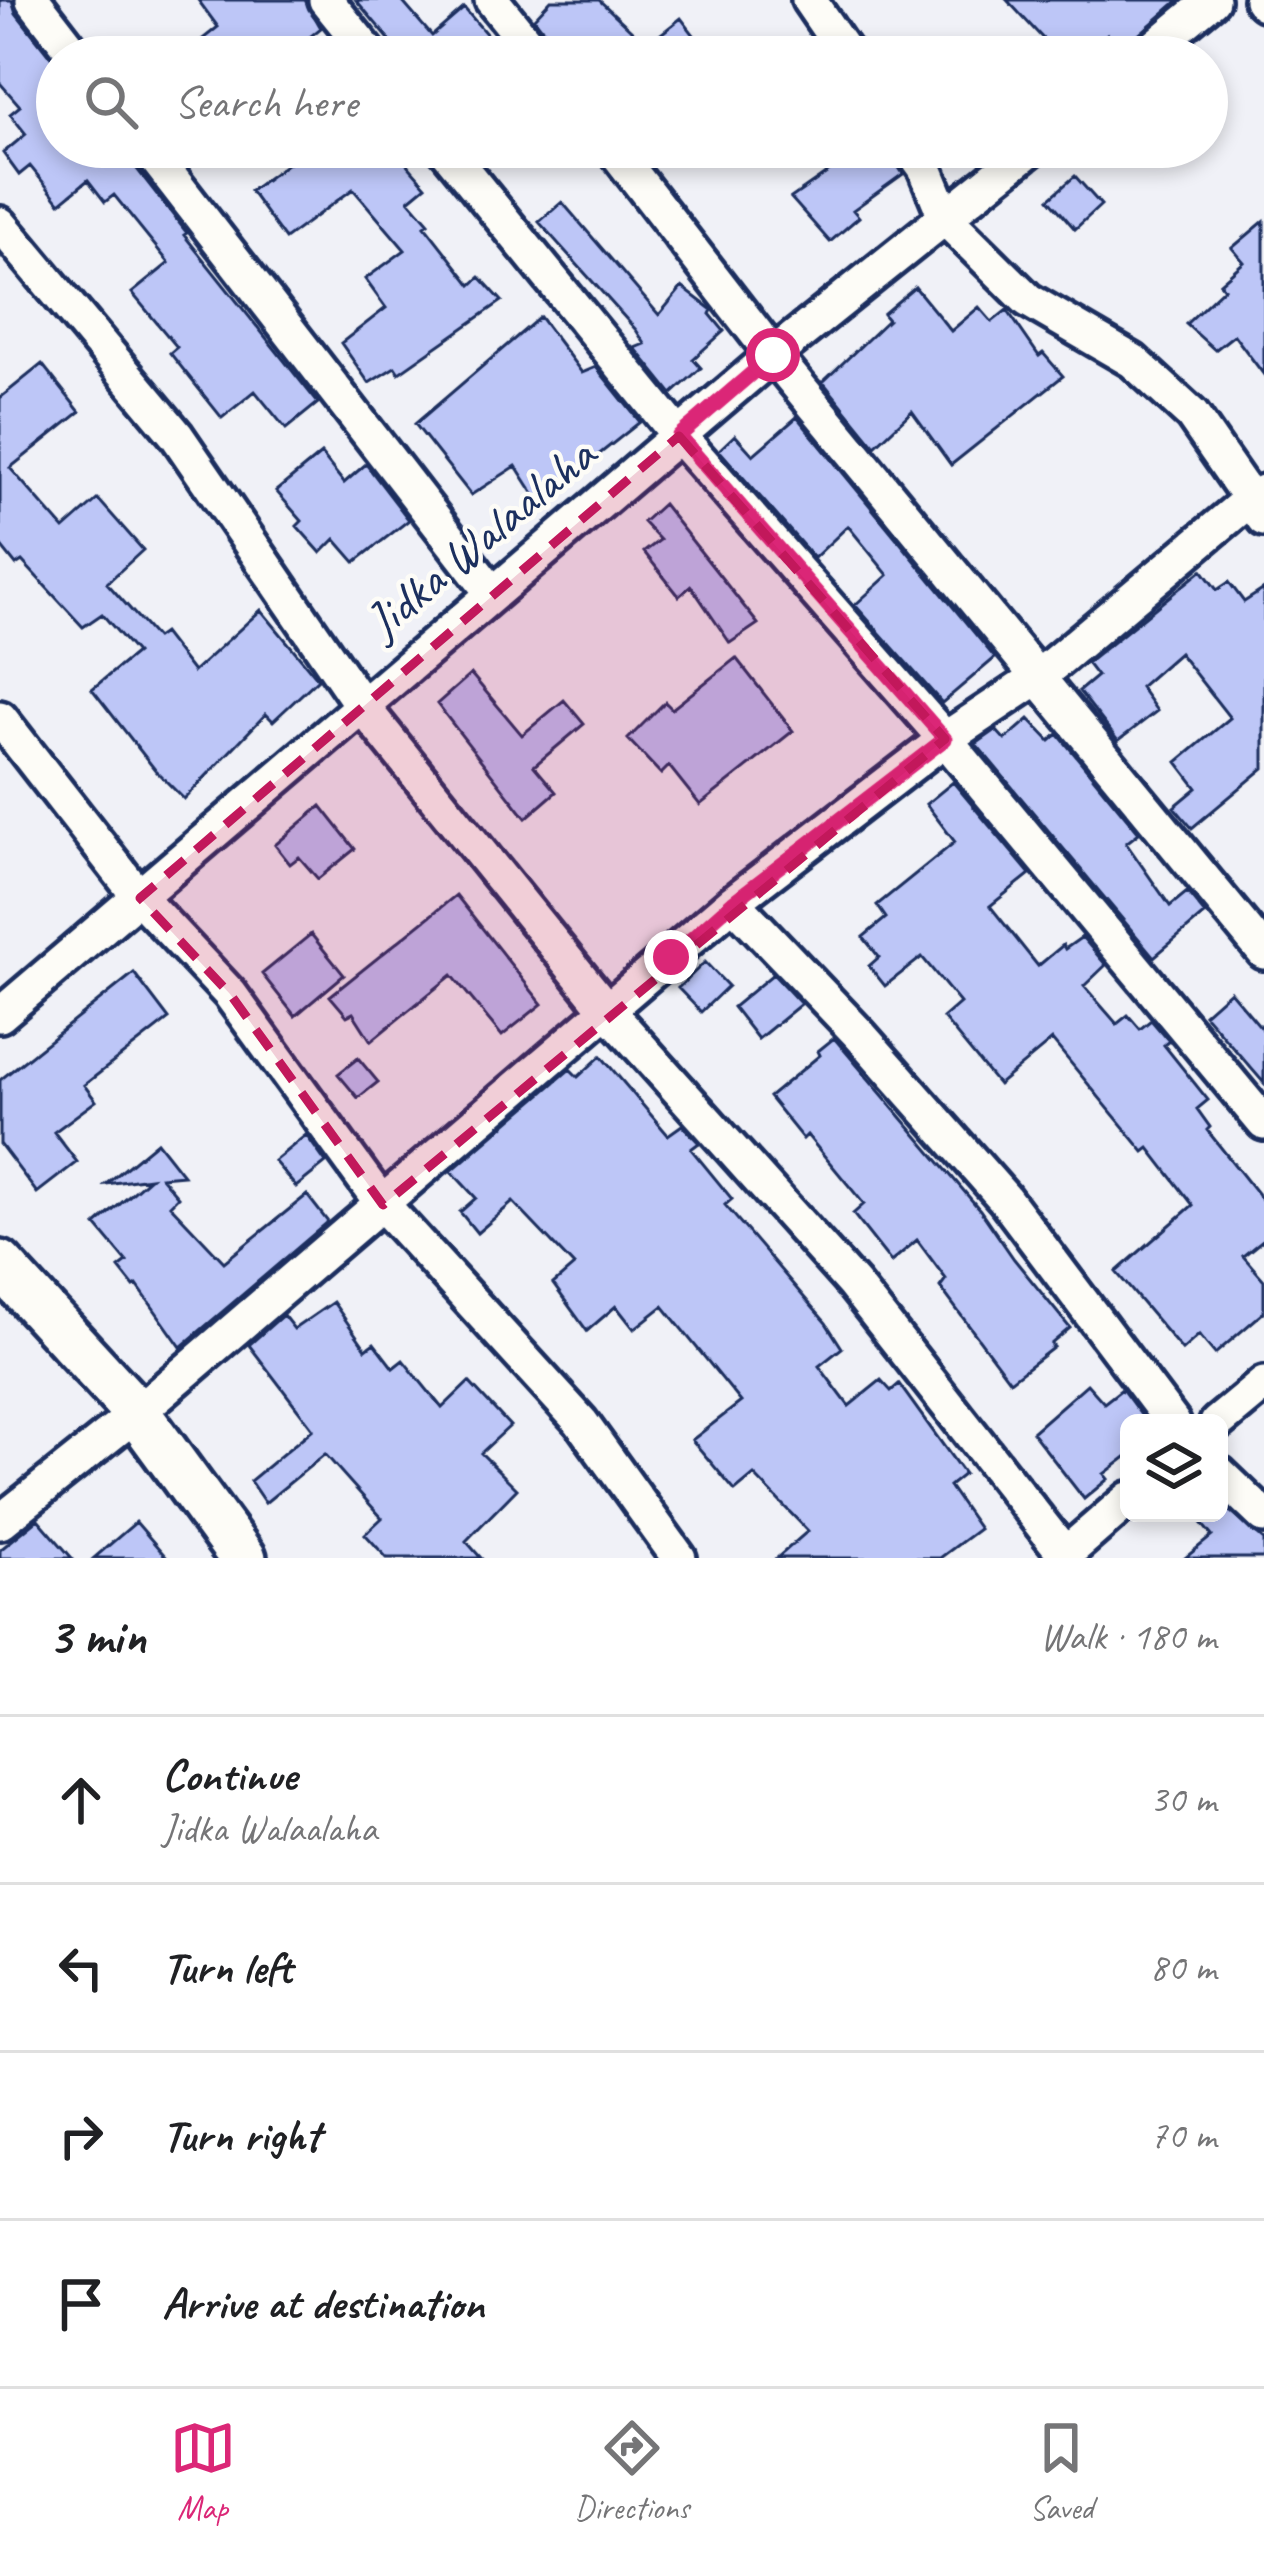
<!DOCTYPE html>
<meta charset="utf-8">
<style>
body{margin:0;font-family:Caveat,sans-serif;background:#f6f6f6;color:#202124}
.controls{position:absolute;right:36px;bottom:36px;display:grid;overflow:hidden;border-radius:18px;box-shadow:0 6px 18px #0003}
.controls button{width:108px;height:108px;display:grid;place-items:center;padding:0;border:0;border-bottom:3px solid #e0e0e0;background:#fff;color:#202124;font:60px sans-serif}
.stop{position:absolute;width:36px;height:36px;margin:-27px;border:9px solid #db2777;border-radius:50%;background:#fff}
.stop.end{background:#db2777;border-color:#fff;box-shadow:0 3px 12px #0008}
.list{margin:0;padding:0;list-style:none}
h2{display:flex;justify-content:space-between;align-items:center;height:156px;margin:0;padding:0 48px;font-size:51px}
h2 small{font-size:39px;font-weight:400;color:#757577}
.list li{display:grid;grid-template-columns:78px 1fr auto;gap:36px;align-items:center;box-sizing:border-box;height:168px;padding:0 48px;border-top:3px solid #e0e0e0}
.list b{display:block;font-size:45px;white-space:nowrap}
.list p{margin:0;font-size:39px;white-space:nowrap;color:#757577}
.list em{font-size:39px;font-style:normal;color:#757577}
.icon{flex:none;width:66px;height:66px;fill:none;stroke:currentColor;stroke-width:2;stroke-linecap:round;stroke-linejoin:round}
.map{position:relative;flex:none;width:1264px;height:1558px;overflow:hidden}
.search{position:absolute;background:#fff;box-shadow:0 6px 18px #0003;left:36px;right:36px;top:36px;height:132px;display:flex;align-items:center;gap:30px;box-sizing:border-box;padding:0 42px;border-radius:66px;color:#757577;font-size:45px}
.sheet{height:828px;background:#fff}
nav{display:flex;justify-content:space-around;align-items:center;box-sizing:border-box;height:168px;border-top:3px solid #e0e0e0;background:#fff;font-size:33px;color:#757577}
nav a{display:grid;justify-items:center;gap:6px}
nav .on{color:#db2777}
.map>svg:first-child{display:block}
.building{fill:#bdc6f7;stroke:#1b2f5e;stroke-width:3}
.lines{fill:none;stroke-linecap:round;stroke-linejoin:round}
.street-casing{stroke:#1b2f5e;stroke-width:42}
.secondary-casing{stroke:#1b2f5e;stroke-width:54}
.street{stroke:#fdfcf7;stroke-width:33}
.secondary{stroke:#fdfcf7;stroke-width:45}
.route{stroke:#db2777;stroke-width:15}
.marked{fill:#c2185b;fill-opacity:0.2;stroke:#c2185b;stroke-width:9;stroke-dasharray:24 15;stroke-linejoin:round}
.labels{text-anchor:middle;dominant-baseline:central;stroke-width:9;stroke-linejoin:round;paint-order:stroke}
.street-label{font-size:51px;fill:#1b2f5e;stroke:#fdfcf7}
</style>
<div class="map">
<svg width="1264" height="1558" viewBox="0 0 1264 1558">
<rect width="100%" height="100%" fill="#f0f1f7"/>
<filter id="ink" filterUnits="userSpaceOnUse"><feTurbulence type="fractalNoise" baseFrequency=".00833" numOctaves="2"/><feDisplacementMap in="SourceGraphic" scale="24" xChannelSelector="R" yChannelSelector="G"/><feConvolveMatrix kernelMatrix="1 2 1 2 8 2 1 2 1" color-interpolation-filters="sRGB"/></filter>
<g filter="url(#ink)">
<!-- building -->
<path class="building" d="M 0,0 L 12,0 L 16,13 L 57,65 L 57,147 L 126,147 L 130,160 L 187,233 L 184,235 L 318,403 L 286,429 L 255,391 L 222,418 L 170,353 L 177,347 L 132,293 L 169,263 L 114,195 L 105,202 L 88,180 L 60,203 L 30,166 L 19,175 L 3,153 L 26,134 L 10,114 L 20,106 L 0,83 Z
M 198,0 L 305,0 L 321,28 L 285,57 L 180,57 L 218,27 Z
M 356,0 L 401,0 L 432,36 L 464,8 L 494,43 L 476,57 L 404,57 Z
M 551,0 L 599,0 L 647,45 L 681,18 L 711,57 L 559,57 L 554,44 L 534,18 Z
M 1007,0 L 1179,0 L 1120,51 L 1107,34 L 1083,57 L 1060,57 Z
M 310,147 L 392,147 L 426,186 L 409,200 L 429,223 L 425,226 L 471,285 L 480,277 L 502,301 L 399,373 L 395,367 L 369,383 L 341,343 L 386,308 L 365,279 L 405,250 L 353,189 L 285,239 L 250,191 Z
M 864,147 L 886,147 L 903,174 L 853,210 L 859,217 L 830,242 L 791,198 Z
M 1075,176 L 1101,205 L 1075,229 L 1049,199 Z
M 562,202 L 659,315 L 682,287 L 712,310 L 710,314 L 724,331 L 693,359 L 701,368 L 672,394 L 635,348 L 645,344 L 636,330 L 539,222 Z
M 1264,221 L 1264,375 L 1234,335 L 1215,350 L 1186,324 L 1224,288 L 1220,283 L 1244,262 L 1232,248 Z
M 915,287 L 951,331 L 979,307 L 992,322 L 1007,310 L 1039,356 L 1043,353 L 1063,376 L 951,465 L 912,411 L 875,446 L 823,382 L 888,320 L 883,314 Z
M 540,317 L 582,373 L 596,367 L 640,422 L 539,502 L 516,466 L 471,495 L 415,424 Z
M 42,364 L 80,412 L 10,468 L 64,529 L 98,499 L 143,550 L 107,583 L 156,638 L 163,633 L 193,672 L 261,610 L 318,679 L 273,721 L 266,714 L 184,799 L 156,771 L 92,689 L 136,653 L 102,614 L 83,627 L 22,561 L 16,565 L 0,545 L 0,398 Z
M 797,417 L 995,658 L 942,703 L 855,605 L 888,575 L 848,526 L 814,558 L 719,450 L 735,435 L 753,455 Z
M 321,454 L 344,483 L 366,464 L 409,520 L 355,562 L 335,539 L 321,553 L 297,526 L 302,521 L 276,491 Z
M 663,504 L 758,624 L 730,643 L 691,586 L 679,596 L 644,552 L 660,540 L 643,522 Z
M 1202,570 L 1217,590 L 1229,582 L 1244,602 L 1264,589 L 1264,768 L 1192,828 L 1174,807 L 1197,788 L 1177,762 L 1230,718 L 1179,653 L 1140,687 L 1157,711 L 1118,741 L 1079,691 L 1097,676 L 1087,663 Z
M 736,658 L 793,731 L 700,805 L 669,766 L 661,774 L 628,739 L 665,702 L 672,709 Z
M 471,674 L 522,735 L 564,700 L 584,724 L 534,766 L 556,792 L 526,818 L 437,704 Z
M 1029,719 L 1050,741 L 1058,734 L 1139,833 L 1126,843 L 1170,906 L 1187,892 L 1205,914 L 1154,957 L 976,744 L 996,730 L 1005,740 Z
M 953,782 L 1030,874 L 990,906 L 1038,966 L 1063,945 L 1065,949 L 1082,937 L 1106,965 L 1084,986 L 1117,1024 L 1128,1015 L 1140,1029 L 1151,1020 L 1169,1041 L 1164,1045 L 1208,1100 L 1197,1109 L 1210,1127 L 1207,1130 L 1264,1202 L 1264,1239 L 1243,1256 L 1264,1280 L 1264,1312 L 1215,1354 L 1199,1335 L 1182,1350 L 1116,1272 L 1193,1205 L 1149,1148 L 1144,1152 L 1052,1040 L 998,1085 L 943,1018 L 960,1003 L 922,957 L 885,986 L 869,966 L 879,957 L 863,937 L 886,918 L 877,905 L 955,842 L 926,804 Z
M 321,806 L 355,849 L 318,879 L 299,857 L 290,864 L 275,845 Z
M 456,895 L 542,1004 L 502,1036 L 452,975 L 371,1041 L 353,1013 L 347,1016 L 330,996 Z
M 311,934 L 344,975 L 295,1016 L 262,974 Z
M 705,962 L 728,986 L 701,1012 L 678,988 Z
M 134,973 L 169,1019 L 84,1085 L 96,1101 L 54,1132 L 77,1162 L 37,1193 L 0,1144 L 0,1080 Z
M 773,974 L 801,1004 L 758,1039 L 733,1007 Z
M 1230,991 L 1264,1031 L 1264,1083 L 1204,1014 Z
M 834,1038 L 980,1210 L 1014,1259 L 1070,1328 L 1051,1344 L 1054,1347 L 1010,1381 L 940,1287 L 946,1279 L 917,1240 L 891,1262 L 853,1214 L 864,1204 L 807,1135 L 803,1139 L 769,1097 L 820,1055 L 818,1051 Z
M 601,1056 L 668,1135 L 682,1125 L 699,1143 L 691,1149 L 732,1199 L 725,1205 L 826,1323 L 842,1348 L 819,1366 L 849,1406 L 881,1380 L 891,1391 L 899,1384 L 964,1474 L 949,1486 L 979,1529 L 940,1558 L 777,1558 L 808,1531 L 754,1475 L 735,1491 L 692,1440 L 741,1402 L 663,1306 L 634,1329 L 616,1306 L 587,1331 L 553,1284 L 574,1266 L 513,1202 L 477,1233 L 460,1212 L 476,1198 L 451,1171 L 570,1069 L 578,1077 Z
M 358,1058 L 378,1082 L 358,1098 L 338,1074 Z
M 306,1135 L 326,1163 L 296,1187 L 274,1161 Z
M 157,1142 L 183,1175 L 161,1177 L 178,1197 L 170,1205 L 224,1262 L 307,1195 L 328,1222 L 181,1347 L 137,1285 L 134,1287 L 119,1268 L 127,1262 L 96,1225 L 150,1178 L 106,1184 Z
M 333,1302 L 366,1349 L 374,1343 L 393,1368 L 403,1360 L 442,1408 L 469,1382 L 510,1426 L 481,1453 L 517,1489 L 466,1541 L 481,1558 L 387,1558 L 365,1534 L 382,1518 L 325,1454 L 265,1503 L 250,1481 L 313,1429 L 249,1345 L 283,1315 L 294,1329 Z
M 1087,1384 L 1104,1403 L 1122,1389 L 1147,1423 L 1129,1423 L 1129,1455 L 1104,1474 L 1108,1479 L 1084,1499 L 1032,1432 Z
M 1219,1502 L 1264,1540 L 1264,1558 L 1185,1558 L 1212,1536 L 1193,1513 L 1219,1513 Z
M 38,1519 L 72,1558 L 0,1558 L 0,1550 Z
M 136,1522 L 167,1558 L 94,1558 Z"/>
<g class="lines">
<defs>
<path id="street" d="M 33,0 L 77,57
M 326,0 L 372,57
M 492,0 L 538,57
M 809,0 L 848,57
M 1261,0 L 1264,3
M 1143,57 L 1212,0
M 147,147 L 492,593
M 444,147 L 679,436 L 945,739 L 1264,1123
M 612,147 L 773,355 L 1264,952
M 910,147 L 925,168 L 946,219 L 1028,300 L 1133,361 L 1192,415 L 1264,519
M 0,224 L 177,436 L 362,706 L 607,1010 L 853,1284 L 1068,1558
M 0,718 L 140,898 L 230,994 L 383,1205 L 581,1422 L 679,1558
M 733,902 L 859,1034 L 1004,1198 L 1173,1423
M 0,1015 L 773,355 L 1033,147
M 1217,1423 L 1264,1384
M 1219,1473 L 1264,1516
M 0,1522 L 137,1413 L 733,902 L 945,739 L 1038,677 L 1248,501 L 1264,492
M 1061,1558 L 1129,1499"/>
<path id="secondary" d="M 0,1264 L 137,1413 L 243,1558"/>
</defs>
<!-- street casing -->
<use href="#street" class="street-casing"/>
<!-- secondary casing -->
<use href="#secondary" class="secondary-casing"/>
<!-- street -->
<use href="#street" class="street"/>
<!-- secondary -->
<use href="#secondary" class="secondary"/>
</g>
</g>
<g class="lines" filter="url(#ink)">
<!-- route -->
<path class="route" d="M 671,957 L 733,902 L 945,739 L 679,436 L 773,355"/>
</g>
<!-- marked area -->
<path class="marked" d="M 679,436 L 945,739 L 383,1205 L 230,994 L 140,898 Z"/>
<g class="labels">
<!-- street labels -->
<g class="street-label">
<text transform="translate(480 538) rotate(-40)">Jidka Walaalaha</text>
</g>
</g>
</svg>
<div class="controls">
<button><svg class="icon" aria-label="layers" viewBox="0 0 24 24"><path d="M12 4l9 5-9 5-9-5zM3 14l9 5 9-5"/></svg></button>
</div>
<div class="stop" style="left:773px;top:355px"></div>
<div class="stop end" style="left:671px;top:957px"></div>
<div class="search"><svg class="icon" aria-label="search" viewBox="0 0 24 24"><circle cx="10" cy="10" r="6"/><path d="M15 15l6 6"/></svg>Search here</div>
</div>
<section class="sheet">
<h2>3 min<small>Walk · 180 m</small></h2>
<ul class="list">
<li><svg class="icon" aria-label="ahead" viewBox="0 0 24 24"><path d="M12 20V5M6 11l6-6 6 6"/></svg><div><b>Continue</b><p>Jidka Walaalaha</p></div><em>30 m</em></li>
<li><svg class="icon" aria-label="left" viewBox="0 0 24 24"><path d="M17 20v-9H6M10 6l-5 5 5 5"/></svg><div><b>Turn left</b></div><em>80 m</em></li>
<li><svg class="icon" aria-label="right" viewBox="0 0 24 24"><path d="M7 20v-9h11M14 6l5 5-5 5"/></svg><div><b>Turn right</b></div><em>70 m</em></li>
<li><svg class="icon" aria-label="arrive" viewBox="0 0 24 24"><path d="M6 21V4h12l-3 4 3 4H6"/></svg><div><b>Arrive at destination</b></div></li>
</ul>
</section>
<nav>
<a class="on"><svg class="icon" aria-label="map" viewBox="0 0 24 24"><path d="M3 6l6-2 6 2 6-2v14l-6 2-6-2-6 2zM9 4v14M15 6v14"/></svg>Map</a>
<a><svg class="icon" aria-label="directions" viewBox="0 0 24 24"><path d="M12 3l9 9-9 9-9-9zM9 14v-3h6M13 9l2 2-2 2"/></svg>Directions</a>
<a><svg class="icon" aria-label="saved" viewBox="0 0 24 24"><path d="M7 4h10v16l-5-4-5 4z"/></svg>Saved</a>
</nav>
